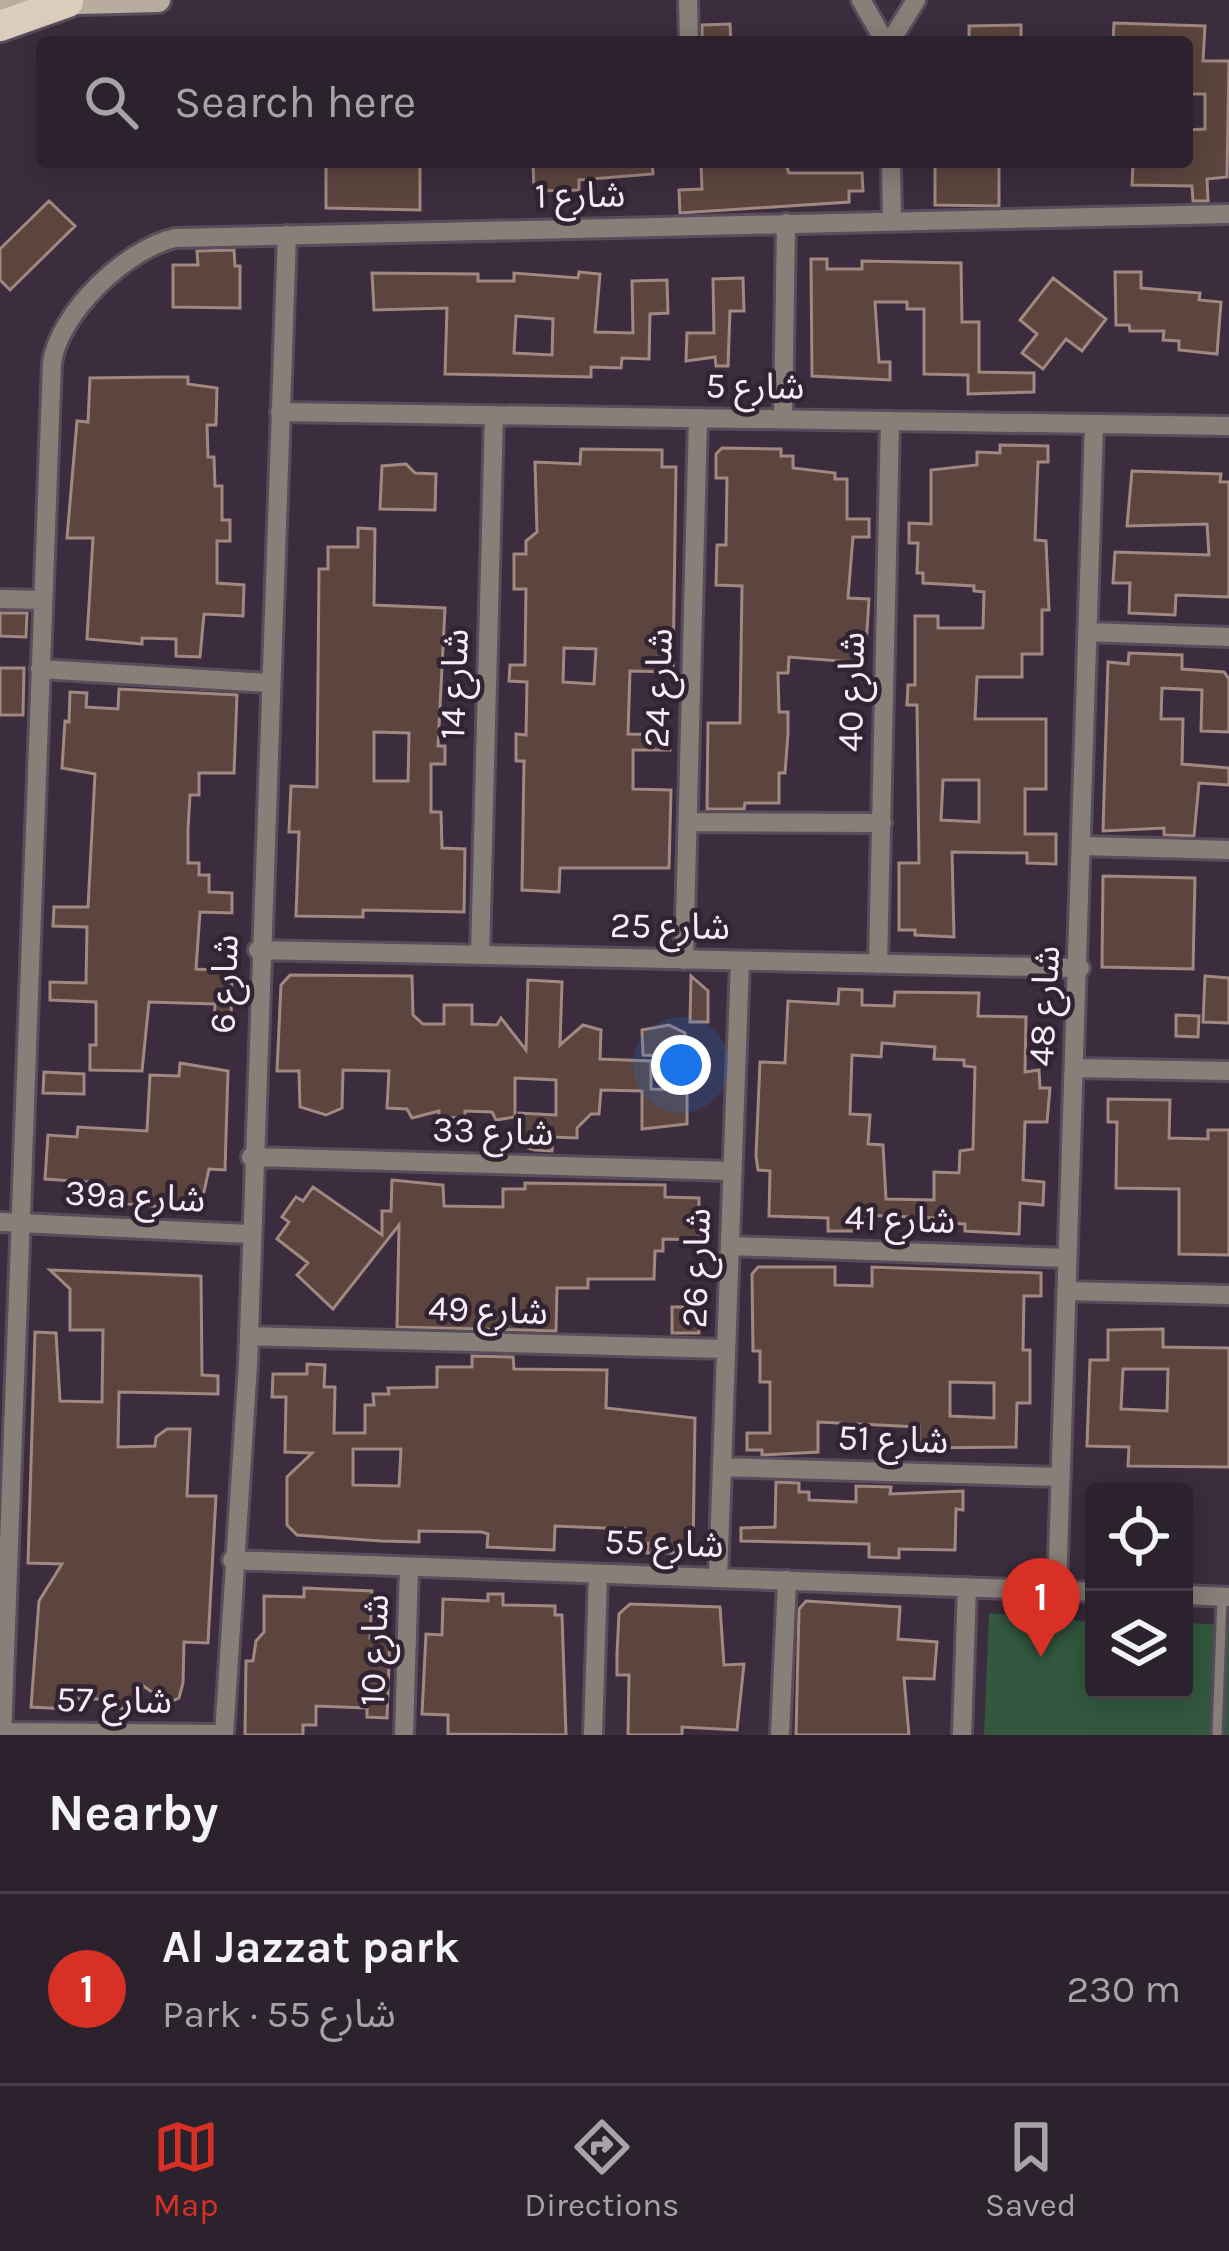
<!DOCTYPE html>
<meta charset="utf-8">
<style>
body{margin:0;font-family:Karla,"Noto Sans Arabic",sans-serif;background:#382f3a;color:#f1f3f6}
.controls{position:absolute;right:36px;bottom:36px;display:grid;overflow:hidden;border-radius:12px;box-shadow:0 6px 30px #0003}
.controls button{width:108px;height:108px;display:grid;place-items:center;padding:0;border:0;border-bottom:3px solid #483f4a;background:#2c222e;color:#f1f3f6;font:60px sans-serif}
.you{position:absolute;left:681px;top:1065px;width:42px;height:42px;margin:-30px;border:9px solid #fff;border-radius:50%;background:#1a73e8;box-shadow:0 0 0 18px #1a73e833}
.badge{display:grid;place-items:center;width:78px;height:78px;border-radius:50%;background:#d93025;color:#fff;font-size:39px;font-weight:700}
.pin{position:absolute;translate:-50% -99px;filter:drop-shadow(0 3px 6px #0008)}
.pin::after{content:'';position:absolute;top:63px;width:42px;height:36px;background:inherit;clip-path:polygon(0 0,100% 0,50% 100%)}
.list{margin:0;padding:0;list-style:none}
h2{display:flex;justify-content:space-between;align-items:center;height:156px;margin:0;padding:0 48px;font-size:51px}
h2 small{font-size:39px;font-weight:400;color:#a6a4aa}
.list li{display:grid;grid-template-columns:78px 1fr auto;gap:36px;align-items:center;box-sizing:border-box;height:192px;padding:0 48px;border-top:3px solid #483f4a}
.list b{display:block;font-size:45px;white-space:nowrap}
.list p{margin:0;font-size:39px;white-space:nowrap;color:#a6a4aa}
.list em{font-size:39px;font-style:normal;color:#a6a4aa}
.icon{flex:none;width:66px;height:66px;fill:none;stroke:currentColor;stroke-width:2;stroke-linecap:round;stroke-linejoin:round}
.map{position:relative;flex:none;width:1229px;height:1735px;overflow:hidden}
.search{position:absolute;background:#2c222e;box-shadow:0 6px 30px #0003;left:36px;right:36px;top:36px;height:132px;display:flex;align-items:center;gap:30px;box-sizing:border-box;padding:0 42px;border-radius:12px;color:#a6a4aa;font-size:45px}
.sheet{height:348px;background:#2c222e}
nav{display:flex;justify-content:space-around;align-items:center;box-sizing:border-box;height:168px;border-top:3px solid #483f4a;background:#2c222e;font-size:33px;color:#a6a4aa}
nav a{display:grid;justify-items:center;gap:6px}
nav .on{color:#d93025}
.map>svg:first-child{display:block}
.green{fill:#33583f}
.building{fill:#5c453f;stroke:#a18881;stroke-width:3;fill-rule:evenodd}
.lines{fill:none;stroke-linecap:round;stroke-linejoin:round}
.lane-casing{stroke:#594c5b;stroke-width:15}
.street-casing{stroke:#594c5b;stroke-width:24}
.secondary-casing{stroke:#594c5b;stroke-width:30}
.primary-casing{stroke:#594c5b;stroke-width:36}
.lane{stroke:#888078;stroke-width:9}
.street{stroke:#888078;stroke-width:18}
.secondary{stroke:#b8ac9f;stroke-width:24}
.primary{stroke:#ddcdbd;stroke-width:30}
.labels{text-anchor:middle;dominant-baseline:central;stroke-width:9;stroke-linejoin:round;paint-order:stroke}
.street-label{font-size:36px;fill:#f5ecf6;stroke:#312332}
</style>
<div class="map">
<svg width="1229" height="1735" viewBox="0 0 1229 1735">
<rect width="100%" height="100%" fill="#3b2d3d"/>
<!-- green -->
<path class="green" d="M 989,1613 L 1094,1622 L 1094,1690 L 1184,1690 L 1184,1623 L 1229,1625 L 1229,1735 L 984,1735 Z"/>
<!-- building -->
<path class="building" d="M 1114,23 L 1205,26 L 1203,61 L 1229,61 L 1227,177 L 1207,179 L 1208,201 L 1193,201 L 1192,186 L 1132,185 L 1133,162 L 1187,162 L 1187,130 L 1205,129 L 1205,94 L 1187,94 L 1187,42 L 1113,42 Z
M 730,24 L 731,42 L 702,42 L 702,25 Z
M 1021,25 L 1021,42 L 969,42 L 969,26 Z
M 326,162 L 420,162 L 420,210 L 326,208 Z
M 533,162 L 652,162 L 653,174 L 579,180 L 579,190 L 534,191 Z
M 701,162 L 785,162 L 789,173 L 862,173 L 863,191 L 849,191 L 849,202 L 680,213 L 679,190 L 702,189 Z
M 935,162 L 999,162 L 999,206 L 935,205 Z
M 49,201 L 75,226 L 10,290 L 0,280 L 0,249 Z
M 234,250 L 235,266 L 240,266 L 240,308 L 173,307 L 173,265 L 198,265 L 197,251 Z
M 811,259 L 827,259 L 827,269 L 862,269 L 862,261 L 961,263 L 962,322 L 979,322 L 979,372 L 1034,373 L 1034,392 L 968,394 L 968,375 L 924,374 L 924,309 L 907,309 L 907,302 L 875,302 L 879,362 L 890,362 L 890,380 L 812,376 Z
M 579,272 L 600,274 L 595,332 L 633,333 L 632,281 L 667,280 L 668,313 L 650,314 L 649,359 L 622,358 L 621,368 L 591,367 L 591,377 L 445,374 L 447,308 L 374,310 L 372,273 L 478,274 L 478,281 L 514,281 L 514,273 L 578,278 ZM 516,316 L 553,319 L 552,355 L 514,353 Z
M 1115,272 L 1141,272 L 1141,288 L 1200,293 L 1199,300 L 1221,302 L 1217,354 L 1179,350 L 1179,341 L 1163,340 L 1164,331 L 1130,331 L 1129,325 L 1116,325 Z
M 743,278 L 744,311 L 730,311 L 728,366 L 716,366 L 715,357 L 686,361 L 687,333 L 714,333 L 713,279 Z
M 1053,278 L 1106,319 L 1082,351 L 1066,339 L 1043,369 L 1022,353 L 1037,334 L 1020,320 Z
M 163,377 L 188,377 L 188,384 L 217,388 L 216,425 L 207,425 L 208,457 L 214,457 L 215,486 L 222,486 L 222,520 L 230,520 L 230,541 L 217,541 L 217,583 L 244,585 L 243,616 L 204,614 L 200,657 L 176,656 L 176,639 L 142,638 L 142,644 L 87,639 L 93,538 L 67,538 L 77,421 L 88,422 L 90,378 Z
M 1000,445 L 1048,446 L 1048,462 L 1038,462 L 1035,540 L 1046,541 L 1049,610 L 1042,610 L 1042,654 L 1022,654 L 1022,677 L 977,677 L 975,719 L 1046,719 L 1046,789 L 1025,789 L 1025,834 L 1056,834 L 1056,864 L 1027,863 L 1027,853 L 952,852 L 954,937 L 915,935 L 915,930 L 899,930 L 899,863 L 919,863 L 917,705 L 907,705 L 908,685 L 915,685 L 915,616 L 938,616 L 938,628 L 983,628 L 984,592 L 974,591 L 974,586 L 923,583 L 923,573 L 917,573 L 918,543 L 909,543 L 909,523 L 931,524 L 931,470 L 977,465 L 977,452 L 1000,453 ZM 943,780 L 979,780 L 979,822 L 941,820 Z
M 722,448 L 781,449 L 781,456 L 793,456 L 793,468 L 835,473 L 835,479 L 847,479 L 847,519 L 869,519 L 869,537 L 853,537 L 848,598 L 869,599 L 865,663 L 789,657 L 788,673 L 778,673 L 779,712 L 788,712 L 788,734 L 785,773 L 779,773 L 779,803 L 745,803 L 744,809 L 707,809 L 708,723 L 740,723 L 742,586 L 716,585 L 717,545 L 726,545 L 727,478 L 716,478 L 716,454 Z
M 581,449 L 662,450 L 662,467 L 676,467 L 673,672 L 630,671 L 628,734 L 669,735 L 670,750 L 633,750 L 633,789 L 671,790 L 669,868 L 560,868 L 559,892 L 522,890 L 524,761 L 516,761 L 516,734 L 526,735 L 527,682 L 509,681 L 510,665 L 525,665 L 526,589 L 514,589 L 514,554 L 526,554 L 526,541 L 537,532 L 535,462 L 580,464 ZM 564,648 L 596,649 L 594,684 L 563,682 Z
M 406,464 L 415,473 L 436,474 L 435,510 L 380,509 L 382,466 Z
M 1132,471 L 1221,474 L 1220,482 L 1229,482 L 1229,597 L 1176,595 L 1175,615 L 1129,613 L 1130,583 L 1113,583 L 1115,552 L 1209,555 L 1207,524 L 1127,526 Z
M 358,528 L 375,529 L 374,605 L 445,608 L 438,746 L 445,746 L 445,764 L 431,764 L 431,812 L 441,812 L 442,848 L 465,849 L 464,912 L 363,910 L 363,917 L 296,916 L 299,832 L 289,832 L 291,786 L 317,787 L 319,569 L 328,569 L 328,547 L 358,547 ZM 374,732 L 409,733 L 408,781 L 374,781 Z
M 0,613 L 27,613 L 26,637 L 0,636 Z
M 1129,653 L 1182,655 L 1182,669 L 1224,672 L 1229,679 L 1229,732 L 1201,731 L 1202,690 L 1162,688 L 1161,719 L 1183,719 L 1182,764 L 1229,768 L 1229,785 L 1199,783 L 1194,836 L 1164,835 L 1164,828 L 1103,831 L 1108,662 L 1128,664 Z
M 0,668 L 24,668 L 23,715 L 0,715 Z
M 119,689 L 237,695 L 234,773 L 199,773 L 199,795 L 190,795 L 188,829 L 188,863 L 199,863 L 199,875 L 209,875 L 209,892 L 232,893 L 232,913 L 200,912 L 196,969 L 232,971 L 231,1025 L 214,1025 L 215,1004 L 149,1002 L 142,1071 L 90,1070 L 90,1045 L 96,1045 L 96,1002 L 50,1000 L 50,982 L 86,983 L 87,927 L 53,926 L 54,907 L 88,907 L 95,774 L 62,768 L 65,721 L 69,722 L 70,692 L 87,693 L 86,707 L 118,709 Z
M 1103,876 L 1195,878 L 1193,969 L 1102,967 Z
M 290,975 L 412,976 L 413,1015 L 423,1024 L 444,1024 L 444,1005 L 472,1005 L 472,1024 L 497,1025 L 501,1018 L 526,1050 L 528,980 L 562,982 L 560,1045 L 583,1025 L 601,1030 L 600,1059 L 651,1061 L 651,1089 L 687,1090 L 687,1124 L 642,1129 L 642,1091 L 601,1090 L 599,1114 L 591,1114 L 577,1128 L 577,1138 L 553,1137 L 552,1151 L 535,1150 L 517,1145 L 519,1113 L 556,1115 L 556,1080 L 515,1078 L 515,1117 L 496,1120 L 492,1112 L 465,1111 L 465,1118 L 439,1117 L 439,1111 L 412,1118 L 407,1109 L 387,1108 L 389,1071 L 343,1070 L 342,1108 L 326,1115 L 300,1107 L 299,1071 L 277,1071 L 281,985 Z
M 691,976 L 708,991 L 708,1022 L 690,1022 Z
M 1205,976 L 1229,978 L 1229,1023 L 1203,1022 Z
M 839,989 L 862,990 L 862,1005 L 894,1006 L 895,992 L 979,993 L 978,1016 L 1026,1017 L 1025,1072 L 1039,1070 L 1040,1088 L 1050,1088 L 1047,1122 L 1025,1122 L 1023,1180 L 1044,1182 L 1043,1205 L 1020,1203 L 1019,1234 L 965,1231 L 965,1224 L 933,1222 L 934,1218 L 860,1215 L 854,1217 L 854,1231 L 828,1231 L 828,1218 L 769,1216 L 770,1171 L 758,1170 L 756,1156 L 760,1062 L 785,1063 L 788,1001 L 838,1004 ZM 882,1043 L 935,1047 L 934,1059 L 964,1060 L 964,1066 L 975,1067 L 973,1149 L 960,1151 L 959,1173 L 934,1172 L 934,1200 L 886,1199 L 883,1145 L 868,1144 L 870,1115 L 850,1114 L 852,1055 L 881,1057 Z
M 1176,1015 L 1199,1016 L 1198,1037 L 1176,1036 Z
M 669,1025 L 685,1033 L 684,1057 L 643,1055 L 642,1030 Z
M 180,1063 L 228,1071 L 225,1170 L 209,1169 L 200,1210 L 101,1202 L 103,1183 L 45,1179 L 48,1135 L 77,1137 L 78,1127 L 147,1131 L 150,1075 L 179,1076 Z
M 44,1072 L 84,1074 L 84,1094 L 43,1093 Z
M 1108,1099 L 1170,1100 L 1169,1138 L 1208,1139 L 1208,1130 L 1229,1130 L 1229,1255 L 1179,1254 L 1179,1189 L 1116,1188 L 1117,1122 L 1108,1122 Z
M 392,1180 L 443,1185 L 444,1206 L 503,1207 L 503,1189 L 525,1189 L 525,1183 L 665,1185 L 665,1197 L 699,1198 L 699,1240 L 663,1239 L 663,1251 L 655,1251 L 654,1279 L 588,1279 L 588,1288 L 557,1288 L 556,1331 L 397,1327 L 399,1225 L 333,1309 L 297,1275 L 308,1263 L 277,1239 L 289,1222 L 282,1217 L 296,1197 L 303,1201 L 313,1187 L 382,1235 L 382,1211 L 391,1211 Z
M 758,1267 L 835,1267 L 835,1285 L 872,1286 L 872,1267 L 1041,1273 L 1041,1296 L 1024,1296 L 1023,1350 L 1030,1350 L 1030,1403 L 1017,1403 L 1016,1447 L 919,1448 L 919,1427 L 818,1422 L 818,1452 L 762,1455 L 762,1450 L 747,1450 L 747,1433 L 770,1433 L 770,1382 L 760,1382 L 760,1351 L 753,1351 L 752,1274 ZM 950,1382 L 994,1383 L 994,1418 L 950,1416 Z
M 50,1270 L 201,1276 L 202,1375 L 218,1376 L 218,1394 L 119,1392 L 118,1447 L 155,1446 L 156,1437 L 167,1429 L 190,1429 L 187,1496 L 216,1496 L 208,1643 L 184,1642 L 183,1683 L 179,1698 L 168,1703 L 142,1685 L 142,1709 L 106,1708 L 106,1699 L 67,1699 L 67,1709 L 31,1707 L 39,1601 L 62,1564 L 28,1563 L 35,1332 L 56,1333 L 60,1401 L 102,1402 L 103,1330 L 70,1330 L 70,1289 Z
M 672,1307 L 699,1307 L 699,1333 L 672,1333 Z
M 1163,1329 L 1163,1347 L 1229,1348 L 1229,1467 L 1128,1466 L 1129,1447 L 1087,1446 L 1090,1360 L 1108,1360 L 1108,1330 ZM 1123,1369 L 1168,1369 L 1167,1411 L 1121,1409 Z
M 472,1356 L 513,1357 L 514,1369 L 607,1370 L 606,1408 L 695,1418 L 693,1553 L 647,1553 L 648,1543 L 627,1544 L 627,1529 L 555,1526 L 554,1550 L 487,1547 L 488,1534 L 482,1532 L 419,1531 L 419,1542 L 381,1541 L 297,1535 L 287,1525 L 287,1477 L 312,1453 L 285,1452 L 286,1397 L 272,1397 L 273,1374 L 307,1374 L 307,1364 L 325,1365 L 324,1387 L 335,1387 L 334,1433 L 365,1433 L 365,1405 L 374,1405 L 373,1394 L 389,1394 L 388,1388 L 437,1387 L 437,1367 L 472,1367 ZM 353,1449 L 401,1449 L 399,1486 L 353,1485 Z
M 776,1482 L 799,1483 L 799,1492 L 809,1492 L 809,1500 L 856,1502 L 856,1486 L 891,1487 L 890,1494 L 963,1491 L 963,1510 L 956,1509 L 955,1550 L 899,1549 L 899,1558 L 869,1557 L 869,1544 L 741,1541 L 741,1528 L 775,1527 Z
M 304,1588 L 372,1591 L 370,1638 L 390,1638 L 387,1718 L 367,1717 L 367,1708 L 316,1706 L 316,1725 L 303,1725 L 303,1735 L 245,1735 L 246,1661 L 253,1661 L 256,1641 L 264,1632 L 264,1596 L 304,1597 Z
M 488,1594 L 503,1594 L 503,1605 L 555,1606 L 555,1615 L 562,1615 L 566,1735 L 448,1734 L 448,1715 L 422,1714 L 426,1634 L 442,1635 L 443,1599 L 488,1601 Z
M 806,1601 L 900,1607 L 898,1639 L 937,1642 L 934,1679 L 904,1678 L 909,1735 L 796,1735 L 799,1609 Z
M 630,1604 L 720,1607 L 724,1665 L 744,1664 L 737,1730 L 682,1727 L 682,1735 L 628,1735 L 629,1675 L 617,1675 L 617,1653 L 619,1614 Z"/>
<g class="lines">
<defs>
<path id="lane" d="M 1217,1735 L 1222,1597"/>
<path id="street" d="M 688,0 L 689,42
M 861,0 L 885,42
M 890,42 L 916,0
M 891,162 L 892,220
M 280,412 L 1229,426
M 783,419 L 786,223
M 0,599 L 43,600
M 1087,632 L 1229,637
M 40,669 L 269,683
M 688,822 L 882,823
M 1083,846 L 1229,850
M 258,950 L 1080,968
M 480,955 L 494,415
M 684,960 L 698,418
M 878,964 L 890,421
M 1074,1068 L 1229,1071
M 251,1157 L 733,1171
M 0,1222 L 248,1234
M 731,1246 L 1067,1258
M 1066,1291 L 1229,1295
M 249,1336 L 726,1349
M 722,1467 L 1061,1477
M 232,1560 L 1094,1592
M 718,1578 L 740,961
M 1057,1590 L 1094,424
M 1184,1595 L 1229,1597
M 3,1732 L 224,1734
M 2,1735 L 52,363 C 59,313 126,249 175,238 L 1229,214
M 224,1735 L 248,1364 L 287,235
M 404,1735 L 409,1567
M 593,1735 L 598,1574
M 780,1735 L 787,1580
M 962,1735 L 967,1587"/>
<path id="secondary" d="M 0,4 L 158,0"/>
<path id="primary" d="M 0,26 L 68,2"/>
</defs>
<!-- lane casing -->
<use href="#lane" class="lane-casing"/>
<!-- street casing -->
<use href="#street" class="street-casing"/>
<!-- secondary casing -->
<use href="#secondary" class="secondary-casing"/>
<!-- primary casing -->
<use href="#primary" class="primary-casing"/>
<!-- lane -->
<use href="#lane" class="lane"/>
<!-- street -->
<use href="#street" class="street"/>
<!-- secondary -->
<use href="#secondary" class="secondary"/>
<!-- primary -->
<use href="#primary" class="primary"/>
</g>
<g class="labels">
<!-- street labels -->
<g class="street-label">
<text transform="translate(580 195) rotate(-1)">شارع 1</text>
<text transform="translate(755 386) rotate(1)">شارع 5</text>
<text transform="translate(454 684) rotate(-88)">شارع 14</text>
<text transform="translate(658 688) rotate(-88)">شارع 24</text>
<text transform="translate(851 692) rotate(-89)">شارع 40</text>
<text transform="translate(670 926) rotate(1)">شارع 25</text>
<text transform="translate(224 984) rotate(-88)">شارع 6</text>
<text transform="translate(1044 1006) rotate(-87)">شارع 48</text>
<text transform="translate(493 1131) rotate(2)">شارع 33</text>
<text transform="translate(135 1196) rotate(3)">39a شارع</text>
<text transform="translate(900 1219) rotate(2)">شارع 41</text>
<text transform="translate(696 1268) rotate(-88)">شارع 26</text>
<text transform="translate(488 1310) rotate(2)">شارع 49</text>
<text transform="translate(893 1439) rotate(2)">شارع 51</text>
<text transform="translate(664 1543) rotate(2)">شارع 55</text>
<text transform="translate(374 1650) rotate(-88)">شارع 10</text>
<text transform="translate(114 1700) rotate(1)">شارع 57</text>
</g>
</g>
</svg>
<div class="controls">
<button><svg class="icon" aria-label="locate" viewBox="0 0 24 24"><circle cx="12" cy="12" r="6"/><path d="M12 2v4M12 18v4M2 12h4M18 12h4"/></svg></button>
<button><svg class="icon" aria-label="layers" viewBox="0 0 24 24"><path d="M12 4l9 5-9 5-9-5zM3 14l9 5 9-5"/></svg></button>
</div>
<div class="you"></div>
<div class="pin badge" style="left:1041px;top:1657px">1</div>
<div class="search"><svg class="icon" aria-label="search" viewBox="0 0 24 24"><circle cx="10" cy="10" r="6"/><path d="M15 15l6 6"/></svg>Search here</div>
</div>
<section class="sheet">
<h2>Nearby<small></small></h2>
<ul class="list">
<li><span class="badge">1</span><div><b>Al Jazzat park</b><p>Park · شارع 55</p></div><em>230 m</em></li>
</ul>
</section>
<nav>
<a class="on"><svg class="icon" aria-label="map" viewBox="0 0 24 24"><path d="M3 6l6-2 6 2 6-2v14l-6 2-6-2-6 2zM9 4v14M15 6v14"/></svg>Map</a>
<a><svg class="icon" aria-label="directions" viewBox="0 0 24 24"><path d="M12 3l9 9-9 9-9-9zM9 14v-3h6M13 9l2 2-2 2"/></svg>Directions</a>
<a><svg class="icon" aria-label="saved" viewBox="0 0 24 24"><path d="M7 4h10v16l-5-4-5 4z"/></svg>Saved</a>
</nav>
